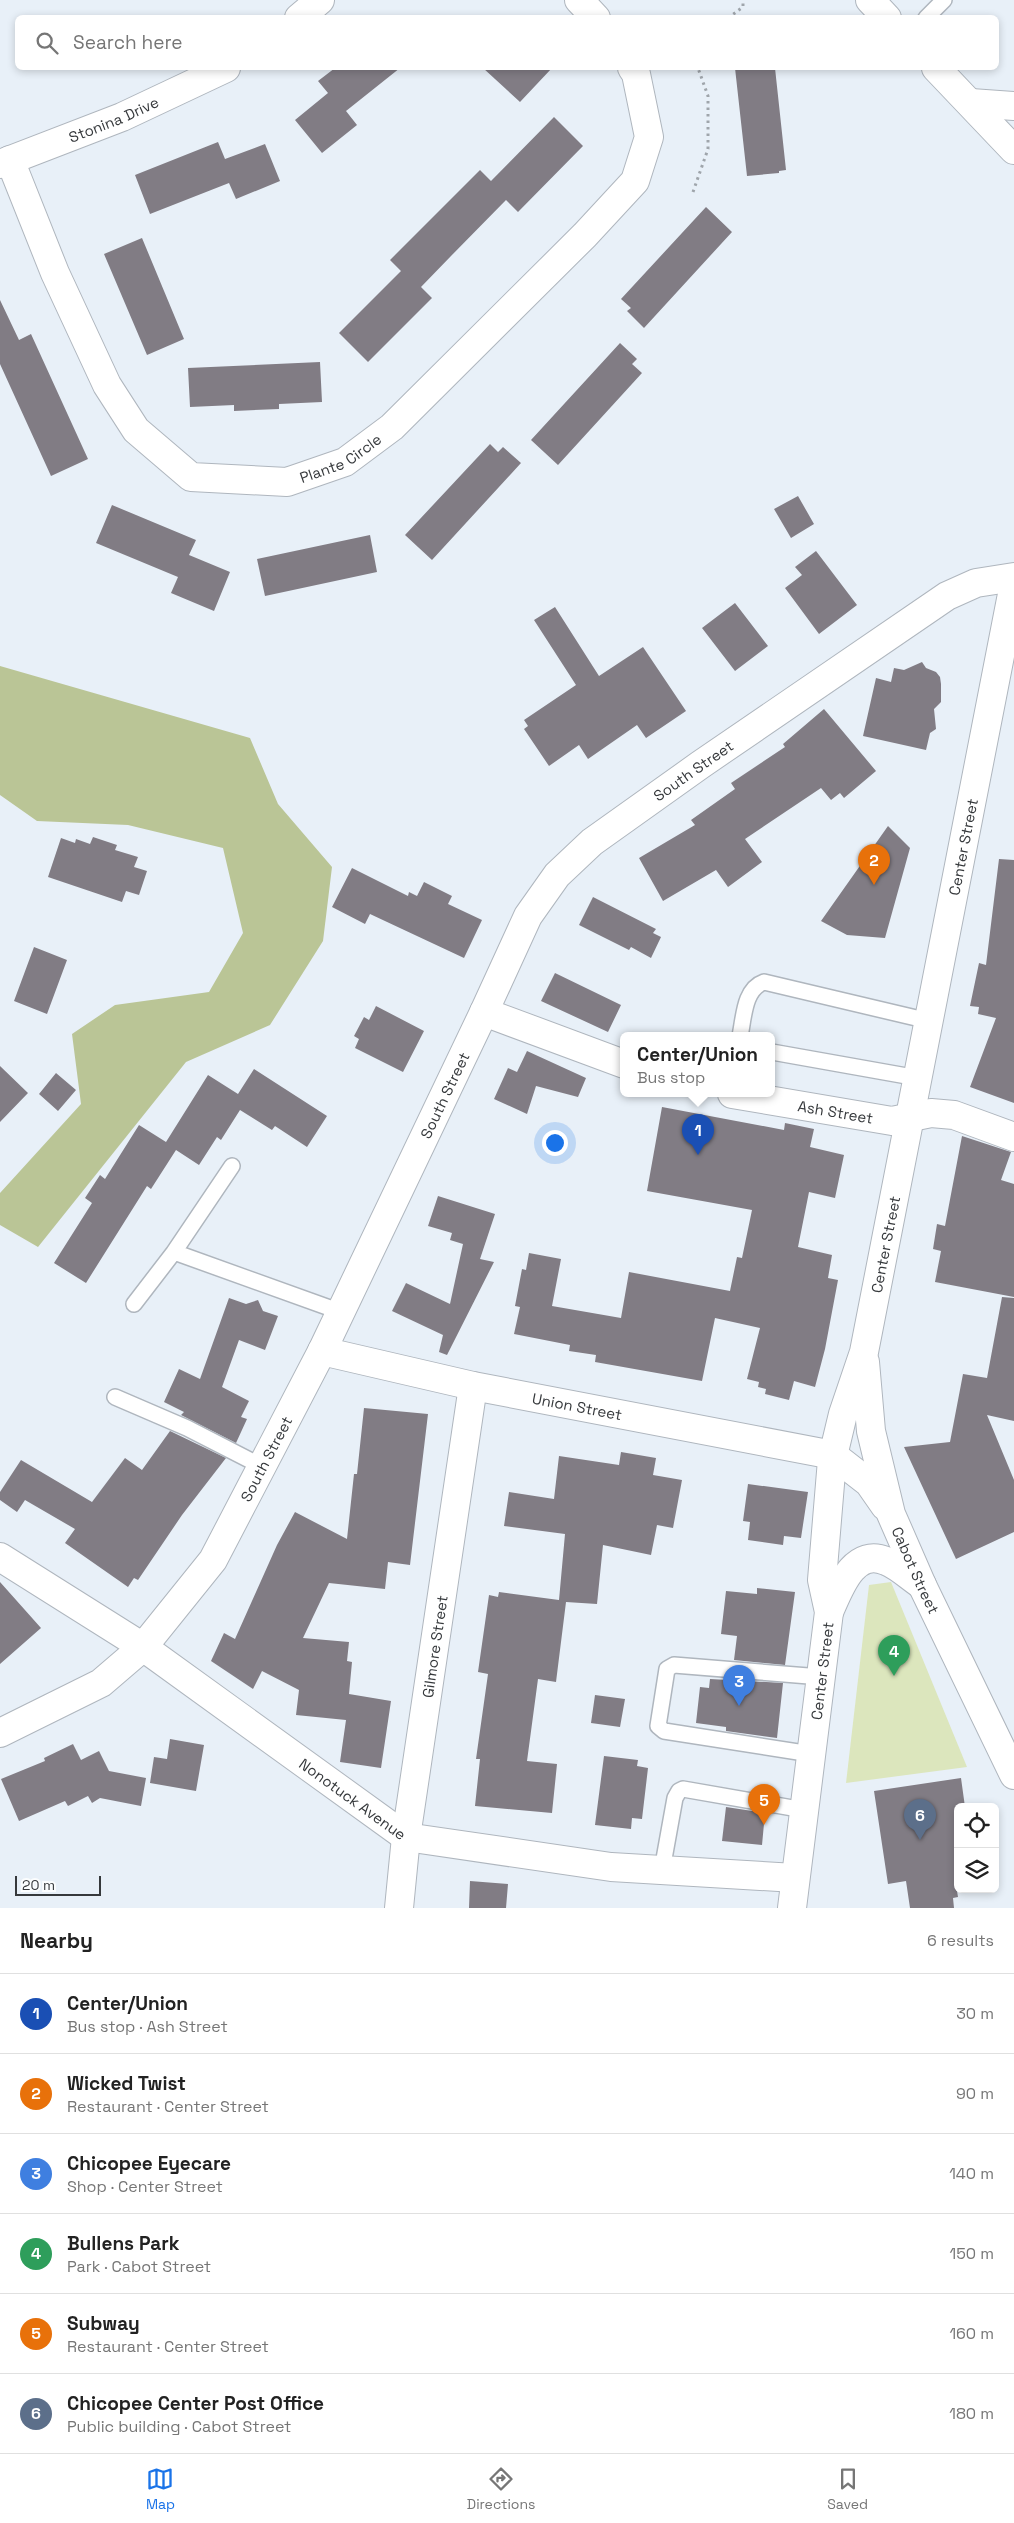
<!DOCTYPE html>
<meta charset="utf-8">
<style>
body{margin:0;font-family:"Space Grotesk",sans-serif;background:#f2f2f2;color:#222}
.controls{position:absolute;right:15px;bottom:15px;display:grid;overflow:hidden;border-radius:8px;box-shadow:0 2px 8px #0003}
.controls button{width:45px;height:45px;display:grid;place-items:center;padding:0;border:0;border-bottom:1px solid #e0e0e0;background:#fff;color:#222;font:25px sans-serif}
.scale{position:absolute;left:15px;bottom:12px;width:86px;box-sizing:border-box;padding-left:5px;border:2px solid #36393c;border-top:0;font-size:14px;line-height:18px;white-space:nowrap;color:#36393c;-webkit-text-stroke:4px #fbfdfe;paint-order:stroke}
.you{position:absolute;left:554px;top:1142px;width:18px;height:18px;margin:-12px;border:4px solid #fff;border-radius:50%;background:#1a73e8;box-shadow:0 0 0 8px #1a73e833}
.badge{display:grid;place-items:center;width:32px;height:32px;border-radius:50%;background:#1a73e8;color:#fff;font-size:16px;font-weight:700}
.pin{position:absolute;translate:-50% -41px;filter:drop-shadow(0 1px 2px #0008)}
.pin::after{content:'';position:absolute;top:26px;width:18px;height:15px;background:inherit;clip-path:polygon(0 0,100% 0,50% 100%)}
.popup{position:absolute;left:620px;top:1032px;width:155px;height:65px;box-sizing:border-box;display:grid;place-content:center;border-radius:8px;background:#fff;filter:drop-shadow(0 1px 4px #0005);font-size:16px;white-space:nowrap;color:#767676}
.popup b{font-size:19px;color:#222}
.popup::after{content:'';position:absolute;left:50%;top:100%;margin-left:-10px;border:10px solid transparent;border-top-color:#fff}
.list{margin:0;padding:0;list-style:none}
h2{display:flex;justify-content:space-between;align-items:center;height:65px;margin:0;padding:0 20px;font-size:21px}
h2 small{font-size:16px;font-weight:400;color:#767676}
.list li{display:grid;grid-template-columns:32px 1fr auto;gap:15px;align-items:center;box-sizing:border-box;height:80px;padding:0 20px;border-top:1px solid #e0e0e0}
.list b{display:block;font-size:19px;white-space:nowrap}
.list p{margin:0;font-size:16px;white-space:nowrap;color:#767676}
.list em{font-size:16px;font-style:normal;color:#767676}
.icon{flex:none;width:28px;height:28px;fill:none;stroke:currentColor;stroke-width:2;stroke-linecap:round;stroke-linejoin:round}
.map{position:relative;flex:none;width:1014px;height:1908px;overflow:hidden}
.search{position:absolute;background:#fff;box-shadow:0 2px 8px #0003;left:15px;right:15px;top:15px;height:55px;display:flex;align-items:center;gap:12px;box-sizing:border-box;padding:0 18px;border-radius:8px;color:#767676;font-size:19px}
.sheet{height:545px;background:#fff}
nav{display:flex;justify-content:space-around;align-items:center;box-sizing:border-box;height:70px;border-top:1px solid #e0e0e0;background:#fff;font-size:14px;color:#767676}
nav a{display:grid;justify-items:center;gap:2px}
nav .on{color:#1a73e8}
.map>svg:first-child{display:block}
.green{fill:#dce6bd}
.forest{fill:#bac596}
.building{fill:#817c84}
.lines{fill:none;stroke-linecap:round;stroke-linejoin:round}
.lane-casing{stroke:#afb6be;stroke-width:18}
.street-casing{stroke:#afb6be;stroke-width:30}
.secondary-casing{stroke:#afb6be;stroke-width:30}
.path{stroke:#9fa5ab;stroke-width:3;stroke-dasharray:2.5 4;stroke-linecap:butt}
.lane{stroke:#fff;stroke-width:15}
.street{stroke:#fff;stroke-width:28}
.secondary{stroke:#fff;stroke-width:28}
.labels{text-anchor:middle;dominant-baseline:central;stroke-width:5;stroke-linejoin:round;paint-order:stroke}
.street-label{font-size:15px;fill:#36393c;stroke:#fbfdfe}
</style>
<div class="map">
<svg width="1014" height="1908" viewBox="0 0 1014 1908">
<rect width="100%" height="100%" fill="#e8f0f8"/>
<!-- green -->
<path class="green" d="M 891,1582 L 967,1767 L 846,1783 L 869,1585 Z"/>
<!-- forest -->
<path class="forest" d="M 0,666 L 250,738 L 278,804 L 332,867 L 323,941 L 270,1025 L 186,1062 L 38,1247 L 0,1225 L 0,1193 L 81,1104 L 72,1034 L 115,1005 L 209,992 L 243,933 L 223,848 L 128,825 L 37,821 L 0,795 Z"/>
<!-- building -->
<path class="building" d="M 335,68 L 400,68 L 346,111 L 357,125 L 322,153 L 295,120 L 328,93 L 318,81 Z
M 483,68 L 552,68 L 520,102 Z
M 735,68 L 775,68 L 786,170 L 779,171 L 779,173 L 747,176 Z
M 554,117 L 583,146 L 518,212 L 506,200 L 451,256 L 421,287 L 432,298 L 368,362 L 339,333 L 401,271 L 390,260 L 480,170 L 491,181 Z
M 218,142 L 225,159 L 265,144 L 280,181 L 236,199 L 229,183 L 150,214 L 135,175 Z
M 706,207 L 732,232 L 644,328 L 627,311 L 631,308 L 621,299 Z
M 142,238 L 184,339 L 147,355 L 104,254 Z
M 0,300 L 19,340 L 31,334 L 88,459 L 51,476 L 0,364 Z
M 620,343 L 637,359 L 632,364 L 642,373 L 558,465 L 531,440 Z
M 320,362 L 322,402 L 279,404 L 279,409 L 234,411 L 234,405 L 190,407 L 188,368 Z
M 490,444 L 498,452 L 503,447 L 521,463 L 432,560 L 405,535 Z
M 798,496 L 814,524 L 791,538 L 774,509 Z
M 112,505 L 196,540 L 189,555 L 230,572 L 214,611 L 171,593 L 178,577 L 96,543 Z
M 370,535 L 377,572 L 265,596 L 257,559 Z
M 816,551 L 857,605 L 819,634 L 785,588 L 802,575 L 795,567 Z
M 735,603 L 768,646 L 735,671 L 702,628 Z
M 555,607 L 599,676 L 643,647 L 686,711 L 646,738 L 637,725 L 588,759 L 579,745 L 549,766 L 524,729 L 528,726 L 524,720 L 576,685 L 534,620 Z
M 922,662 L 926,668 L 936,672 L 940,677 L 941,684 L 941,702 L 934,709 L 936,729 L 930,733 L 926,750 L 863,736 L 876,678 L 891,682 L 894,668 L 904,670 Z
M 824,709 L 876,771 L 844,798 L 840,793 L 831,800 L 821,788 L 745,839 L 762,862 L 728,887 L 716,870 L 663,901 L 639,858 L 695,825 L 691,820 L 735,789 L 731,783 L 785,747 L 783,744 Z
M 888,826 L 910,848 L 885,938 L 847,935 L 821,921 Z
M 93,837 L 117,845 L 115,850 L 138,857 L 134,867 L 147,871 L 139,895 L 126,891 L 122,902 L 48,877 L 61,838 L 75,843 L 76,839 L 90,844 Z
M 999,859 L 1014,860 L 1014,1103 L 970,1087 L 996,1018 L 978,1014 L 979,1007 L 970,1006 L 979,963 L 986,965 Z
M 352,868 L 408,896 L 409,892 L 417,896 L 424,882 L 452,896 L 448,904 L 482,920 L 464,958 L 370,914 L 365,924 L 332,907 Z
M 593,897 L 656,929 L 653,933 L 661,937 L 651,958 L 631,947 L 629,950 L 579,925 Z
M 34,947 L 67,960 L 47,1014 L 14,1001 Z
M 555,973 L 621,1005 L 608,1032 L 541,1001 Z
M 376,1006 L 424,1031 L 403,1072 L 355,1048 L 359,1039 L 354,1036 L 364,1017 L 369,1020 Z
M 527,1051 L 586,1078 L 578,1097 L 536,1086 L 527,1114 L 494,1099 L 508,1068 L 517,1072 Z
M 0,1066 L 28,1093 L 0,1122 Z
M 254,1069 L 327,1116 L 307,1147 L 275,1126 L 272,1130 L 240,1110 L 221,1140 L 217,1137 L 199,1165 L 176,1150 L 151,1189 L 147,1186 L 86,1283 L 54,1263 L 92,1203 L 85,1198 L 100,1175 L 105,1179 L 139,1125 L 166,1142 L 208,1075 L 238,1094 Z
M 56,1073 L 76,1090 L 58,1111 L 39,1094 Z
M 662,1107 L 784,1130 L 785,1123 L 814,1129 L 810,1147 L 844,1155 L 835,1198 L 809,1192 L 798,1247 L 832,1255 L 828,1278 L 838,1280 L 825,1349 L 815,1387 L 794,1381 L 789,1400 L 765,1394 L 766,1389 L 758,1387 L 759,1382 L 747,1379 L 760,1328 L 715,1318 L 702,1381 L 595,1362 L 596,1355 L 569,1351 L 570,1345 L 514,1334 L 520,1307 L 515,1306 L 522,1269 L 526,1270 L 529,1253 L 561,1259 L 552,1306 L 621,1318 L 629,1272 L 730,1291 L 737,1257 L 742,1258 L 752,1210 L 647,1191 Z
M 962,1136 L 1011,1152 L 1001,1180 L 1014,1184 L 1014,1297 L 935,1282 L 941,1251 L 933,1249 L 937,1224 L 945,1226 Z
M 438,1196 L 495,1214 L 480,1259 L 494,1262 L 447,1355 L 439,1352 L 443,1335 L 392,1311 L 406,1283 L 450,1304 L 463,1244 L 450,1240 L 452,1233 L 428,1226 Z
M 1002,1297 L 1014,1298 L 1014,1421 L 987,1415 L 1014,1480 L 1014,1532 L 956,1559 L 904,1447 L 950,1442 L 963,1374 L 987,1378 Z
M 229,1298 L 246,1304 L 258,1300 L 263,1311 L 278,1316 L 265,1350 L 239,1340 L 222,1387 L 249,1401 L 241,1417 L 247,1419 L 236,1443 L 181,1415 L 184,1412 L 164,1402 L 179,1369 L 200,1379 Z
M 364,1408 L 428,1414 L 410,1565 L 388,1562 L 385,1589 L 329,1583 L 303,1638 L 349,1642 L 347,1661 L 352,1662 L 349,1694 L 391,1701 L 381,1768 L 340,1762 L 346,1720 L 296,1715 L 299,1690 L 262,1671 L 253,1689 L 211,1661 L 224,1633 L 235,1639 L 277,1545 L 295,1512 L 347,1539 L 354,1474 L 357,1474 Z
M 170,1431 L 226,1458 L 182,1515 L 138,1580 L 134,1578 L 128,1587 L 65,1543 L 75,1529 L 25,1500 L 17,1512 L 0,1500 L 0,1492 L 21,1460 L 92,1502 L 125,1458 L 142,1470 Z
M 621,1452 L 656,1458 L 653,1475 L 682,1480 L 673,1528 L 657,1525 L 651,1555 L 603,1545 L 597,1604 L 566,1602 L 556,1682 L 538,1679 L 527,1761 L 557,1764 L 552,1813 L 475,1806 L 480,1759 L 476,1759 L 488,1674 L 478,1672 L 489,1595 L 498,1597 L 499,1592 L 559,1600 L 565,1534 L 504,1526 L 509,1492 L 554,1499 L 559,1456 L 619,1465 Z
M 748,1484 L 808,1492 L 801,1538 L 784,1536 L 783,1545 L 748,1540 L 750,1522 L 743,1521 Z
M 0,1582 L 41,1628 L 0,1664 Z
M 757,1588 L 795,1592 L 785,1665 L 734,1660 L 737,1636 L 721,1634 L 726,1591 L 757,1594 Z
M 710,1679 L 783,1683 L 777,1738 L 726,1731 L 726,1727 L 696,1723 L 700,1687 L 709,1688 Z
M 595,1695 L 625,1699 L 620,1727 L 591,1723 Z
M 170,1739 L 204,1745 L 196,1791 L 150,1783 L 154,1757 L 167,1759 Z
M 73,1744 L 81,1760 L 99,1751 L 109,1771 L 146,1778 L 141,1806 L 100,1798 L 92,1803 L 88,1796 L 68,1806 L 65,1801 L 19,1821 L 1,1779 L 45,1761 L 44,1758 Z
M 604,1756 L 638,1760 L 637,1766 L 648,1768 L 642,1819 L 632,1818 L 631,1829 L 595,1825 Z
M 961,1778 L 965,1807 L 958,1807 L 958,1873 L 954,1873 L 958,1897 L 953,1898 L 954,1908 L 910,1908 L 906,1881 L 888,1884 L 874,1791 Z
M 726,1807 L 765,1813 L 762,1845 L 722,1841 Z
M 470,1881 L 508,1884 L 506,1908 L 469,1908 Z"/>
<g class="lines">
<defs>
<path id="lane" d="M 926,18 L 944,0
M 740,1036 C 744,1017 744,989 764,982 L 929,1021
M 772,1052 L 918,1078
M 174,1252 L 232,1166
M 134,1304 L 174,1252 L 341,1312
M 115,1397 L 187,1428 L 263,1467
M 811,1754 L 664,1731 L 658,1726 L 667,1669 L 674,1665 L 821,1677
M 662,1870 L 675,1798 L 679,1791 L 683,1789 L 804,1810"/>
<g id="street">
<path d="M 579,0 L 596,18"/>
<path d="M 299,18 L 320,0"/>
<path id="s1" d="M 10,160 L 55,273 L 107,385 L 136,430 L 191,477 L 287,482 L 345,462 L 392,427 L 585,235 L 635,181 L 649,137 L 636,74 L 632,68"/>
<path id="s2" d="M 0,164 L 122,117 L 226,68"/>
<path d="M 484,1012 L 624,1064"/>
<path id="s3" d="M 732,1094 L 892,1121 L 931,1113 L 954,1115 L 1014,1137"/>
<path id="s4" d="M 322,1351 L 473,1386 L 833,1455"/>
<path id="s5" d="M 0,1557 L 143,1647 L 406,1837 L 611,1867 L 795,1878"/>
<path id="s6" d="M 399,1908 L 406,1837 L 473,1386"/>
</g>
<g id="secondary">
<path d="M 870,0 L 887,18"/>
<path d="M 936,68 L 1014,150"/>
<path d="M 971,103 L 1014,106"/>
<path id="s7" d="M 865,1362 L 871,1431 L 891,1514 L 922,1585 L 1014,1775"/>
<path d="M 833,1455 L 869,1483 L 885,1506"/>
<path d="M 829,1612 C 839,1590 853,1547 886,1561 C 899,1566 911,1578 922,1585"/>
<path id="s8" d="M 0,1733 L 101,1683 L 143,1647 L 213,1560 L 322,1351 L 484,1012 L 528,916 L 557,875 L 592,842 L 700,765 L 947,596 L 976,583 L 1014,577"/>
<path id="s9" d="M 792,1908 L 829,1612 L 822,1580 L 832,1460 L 843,1414 L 864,1352 L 1014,584"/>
</g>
</defs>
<!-- lane casing -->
<use href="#lane" class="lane-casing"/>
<!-- street casing -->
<use href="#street" class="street-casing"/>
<!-- secondary casing -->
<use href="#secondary" class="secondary-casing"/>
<!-- path -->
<path class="path" d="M 728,18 L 743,7 L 743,0
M 693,192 L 708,149 L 708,96 L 698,68"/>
<!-- lane -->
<use href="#lane" class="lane"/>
<!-- street -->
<use href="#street" class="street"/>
<!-- secondary -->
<use href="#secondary" class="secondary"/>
</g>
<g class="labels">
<!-- street labels -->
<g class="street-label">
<text stroke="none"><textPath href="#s2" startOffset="122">Stonina Drive</textPath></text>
<text stroke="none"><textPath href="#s1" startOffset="526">Plante Circle</textPath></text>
<text stroke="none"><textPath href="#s8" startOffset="1219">South Street</textPath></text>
<text stroke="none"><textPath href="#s9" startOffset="1079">Center Street</textPath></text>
<text stroke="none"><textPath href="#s8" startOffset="799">South Street</textPath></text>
<text stroke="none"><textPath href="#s3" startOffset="105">Ash Street</textPath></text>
<text stroke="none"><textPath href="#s9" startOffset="674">Center Street</textPath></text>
<text stroke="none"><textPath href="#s4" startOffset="261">Union Street</textPath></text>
<text stroke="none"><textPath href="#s8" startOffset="394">South Street</textPath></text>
<text stroke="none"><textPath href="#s7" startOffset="216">Cabot Street</textPath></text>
<text stroke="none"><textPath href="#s6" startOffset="264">Gilmore Street</textPath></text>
<text stroke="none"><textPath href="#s9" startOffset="239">Center Street</textPath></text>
<text stroke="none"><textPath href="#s5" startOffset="428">Nonotuck Avenue</textPath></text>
</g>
</g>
</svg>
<div class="controls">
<button><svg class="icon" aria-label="locate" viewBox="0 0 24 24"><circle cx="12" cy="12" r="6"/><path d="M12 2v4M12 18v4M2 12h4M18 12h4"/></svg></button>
<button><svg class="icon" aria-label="layers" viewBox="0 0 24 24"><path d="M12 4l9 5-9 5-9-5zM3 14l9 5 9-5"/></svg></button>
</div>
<div class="scale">20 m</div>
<div class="you"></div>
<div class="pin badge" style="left:698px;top:1155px;background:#1a4fb4">1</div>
<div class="popup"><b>Center/Union</b>Bus stop</div>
<div class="pin badge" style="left:874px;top:885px;background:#e8710a">2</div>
<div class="pin badge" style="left:739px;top:1706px;background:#3f7fe0">3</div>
<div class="pin badge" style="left:894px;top:1676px;background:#2e9e5b">4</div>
<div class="pin badge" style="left:764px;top:1825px;background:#e8710a">5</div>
<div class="pin badge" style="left:920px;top:1840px;background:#5c6f8a">6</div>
<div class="search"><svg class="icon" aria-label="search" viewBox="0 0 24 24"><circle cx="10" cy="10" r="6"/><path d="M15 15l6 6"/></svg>Search here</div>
</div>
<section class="sheet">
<h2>Nearby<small>6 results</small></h2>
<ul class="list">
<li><span class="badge" style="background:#1a4fb4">1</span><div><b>Center/Union</b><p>Bus stop · Ash Street</p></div><em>30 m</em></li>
<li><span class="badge" style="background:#e8710a">2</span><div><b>Wicked Twist</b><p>Restaurant · Center Street</p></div><em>90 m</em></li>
<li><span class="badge" style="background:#3f7fe0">3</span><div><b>Chicopee Eyecare</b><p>Shop · Center Street</p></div><em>140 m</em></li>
<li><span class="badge" style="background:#2e9e5b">4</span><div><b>Bullens Park</b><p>Park · Cabot Street</p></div><em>150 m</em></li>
<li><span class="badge" style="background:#e8710a">5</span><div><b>Subway</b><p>Restaurant · Center Street</p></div><em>160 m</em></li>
<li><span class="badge" style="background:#5c6f8a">6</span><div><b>Chicopee Center Post Office</b><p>Public building · Cabot Street</p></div><em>180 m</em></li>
</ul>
</section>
<nav>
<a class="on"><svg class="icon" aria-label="map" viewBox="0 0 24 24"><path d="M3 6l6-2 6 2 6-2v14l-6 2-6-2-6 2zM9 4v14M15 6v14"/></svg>Map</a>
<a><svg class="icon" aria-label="directions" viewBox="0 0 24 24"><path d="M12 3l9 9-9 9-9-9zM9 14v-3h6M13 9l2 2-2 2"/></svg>Directions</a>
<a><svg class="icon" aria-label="saved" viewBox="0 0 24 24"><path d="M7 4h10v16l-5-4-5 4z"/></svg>Saved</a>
</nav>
